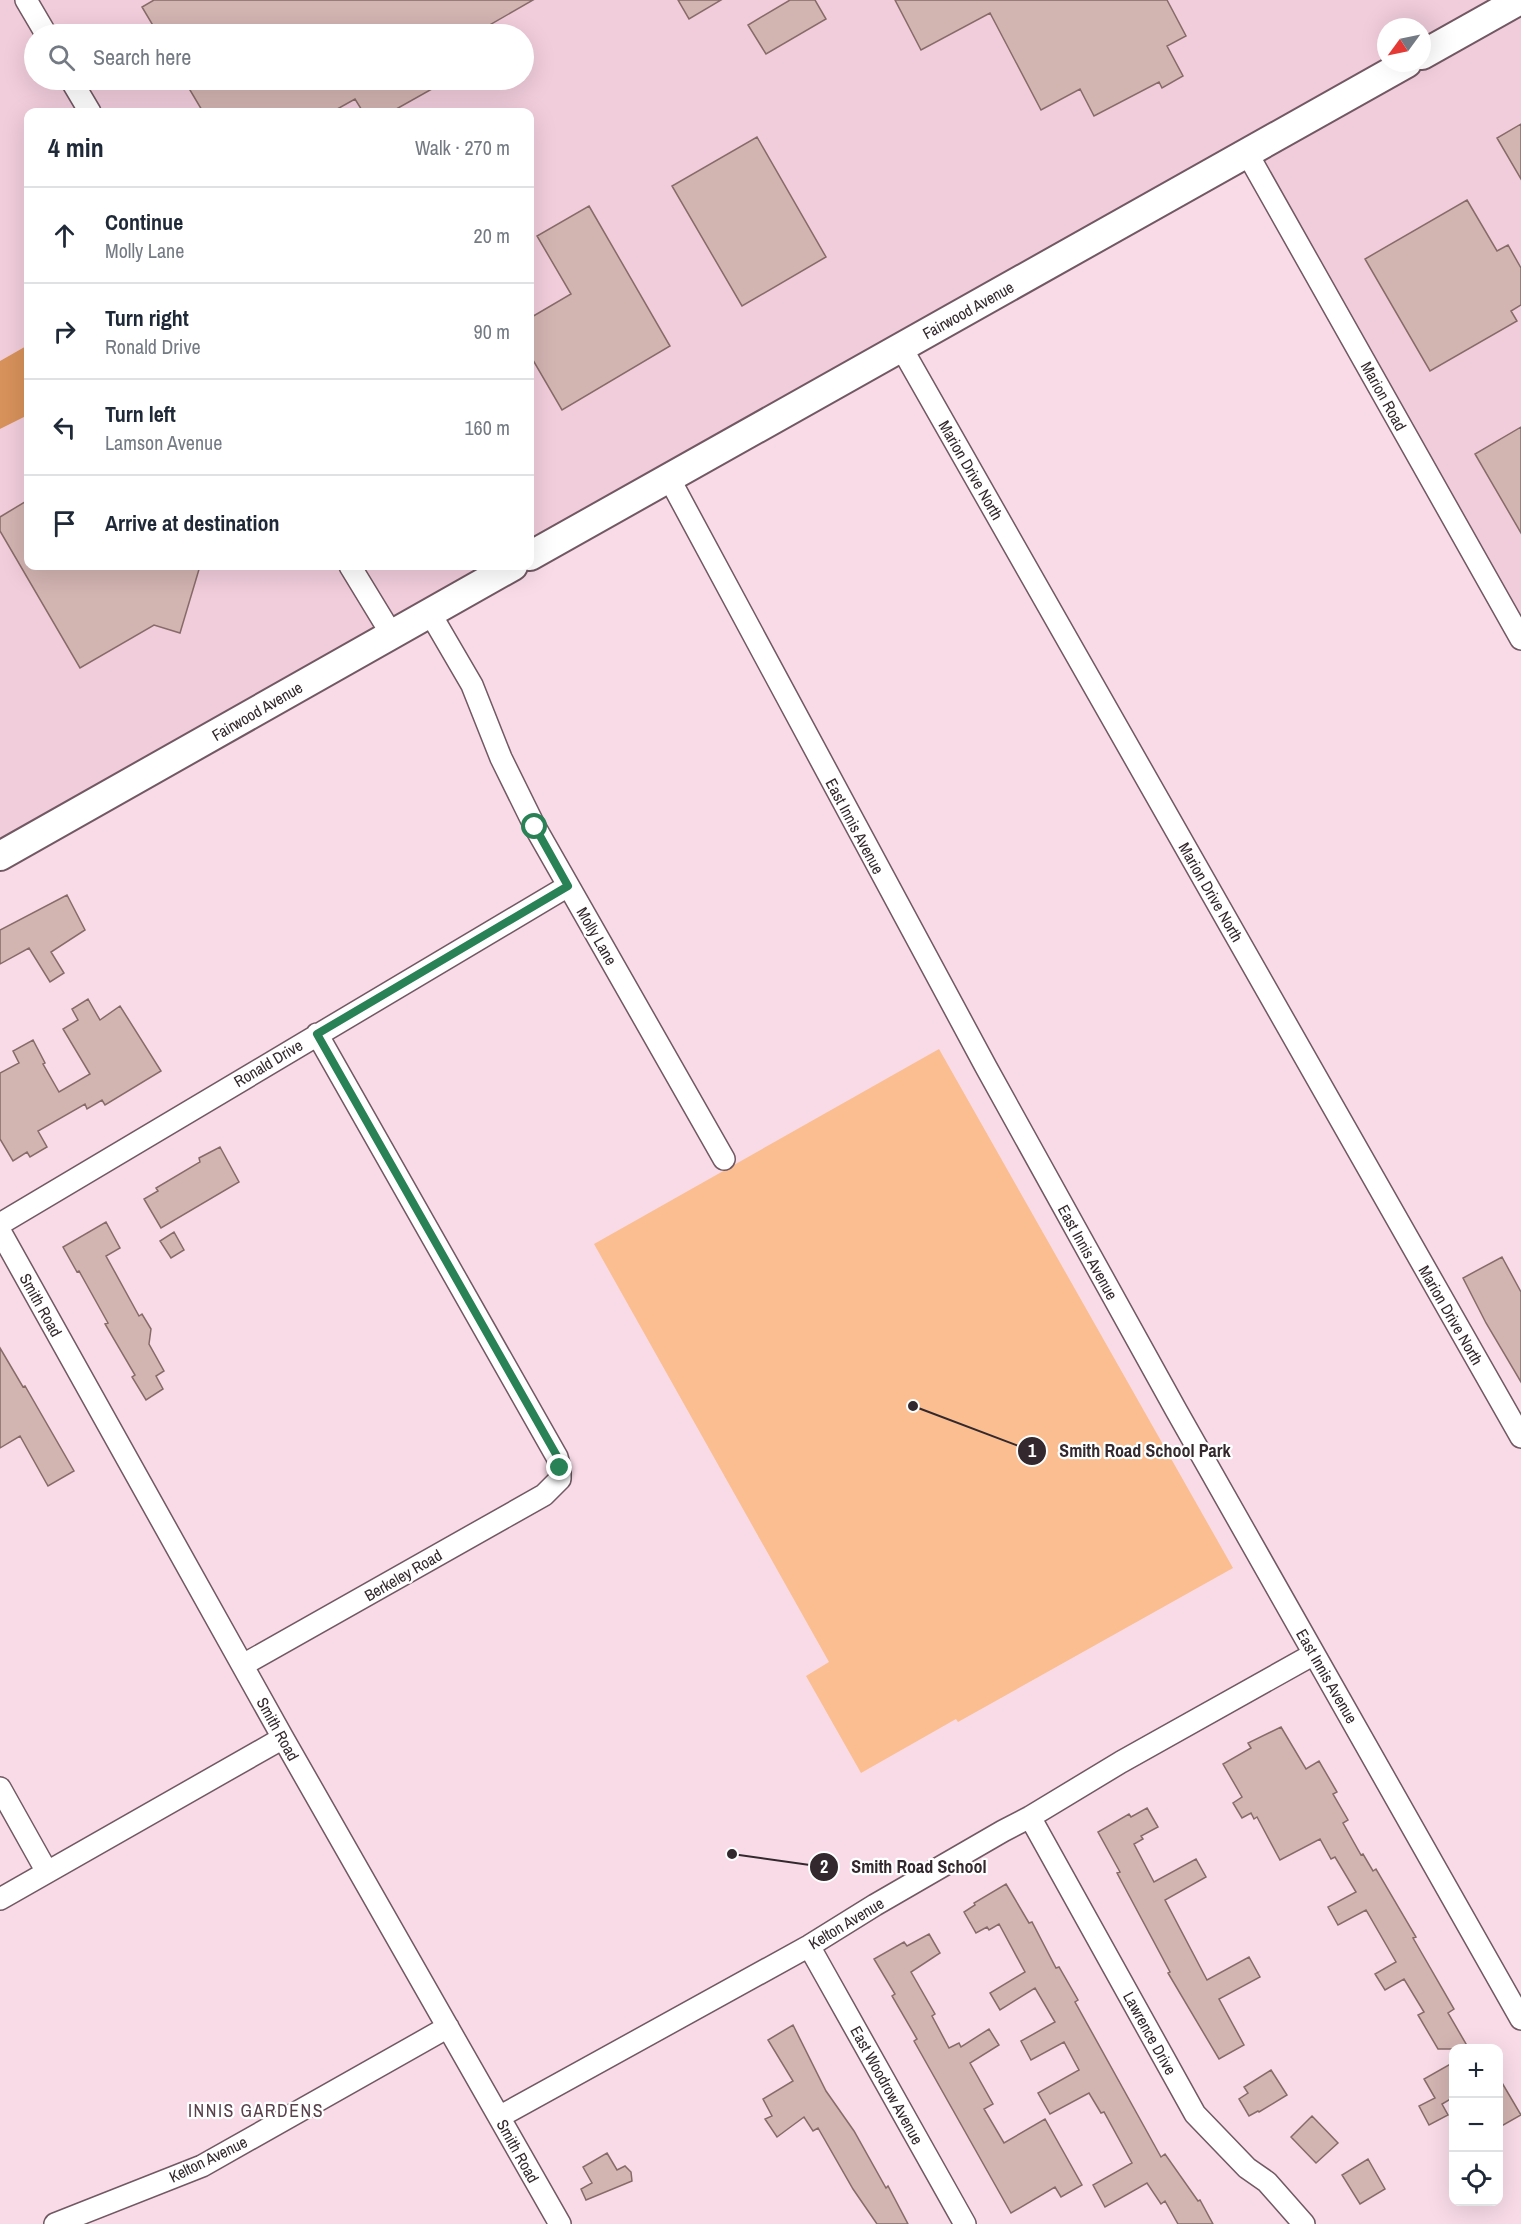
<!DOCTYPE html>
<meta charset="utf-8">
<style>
body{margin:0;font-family:"Archivo Narrow",sans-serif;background:#f6f6f7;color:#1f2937}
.controls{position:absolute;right:18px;bottom:18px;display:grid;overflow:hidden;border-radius:12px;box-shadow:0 6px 24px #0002}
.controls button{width:54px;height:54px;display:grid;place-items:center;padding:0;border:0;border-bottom:2px solid #e0e1e3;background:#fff;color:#1f2937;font:30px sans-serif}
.compass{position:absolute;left:1377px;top:18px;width:54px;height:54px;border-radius:50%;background:#fff;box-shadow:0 6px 24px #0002;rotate:237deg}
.stop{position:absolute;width:18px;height:18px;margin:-14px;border:4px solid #298156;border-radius:50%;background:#fff}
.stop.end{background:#298156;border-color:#fff;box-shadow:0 2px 6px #0008}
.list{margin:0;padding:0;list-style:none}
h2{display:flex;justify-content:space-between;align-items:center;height:78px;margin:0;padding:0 24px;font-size:26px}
h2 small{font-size:20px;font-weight:400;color:#747a83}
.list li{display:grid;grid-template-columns:39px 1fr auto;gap:18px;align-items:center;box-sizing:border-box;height:96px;padding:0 24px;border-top:2px solid #e0e1e3}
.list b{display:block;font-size:22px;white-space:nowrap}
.list p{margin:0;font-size:20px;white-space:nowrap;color:#747a83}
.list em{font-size:20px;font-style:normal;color:#747a83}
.icon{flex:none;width:33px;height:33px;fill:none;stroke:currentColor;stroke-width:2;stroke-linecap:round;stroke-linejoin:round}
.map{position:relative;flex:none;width:1521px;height:2224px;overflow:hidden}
.search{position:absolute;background:#fff;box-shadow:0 6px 24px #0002;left:24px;top:24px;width:510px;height:66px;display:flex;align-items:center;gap:15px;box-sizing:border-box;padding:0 21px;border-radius:33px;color:#747a83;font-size:22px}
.panel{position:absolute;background:#fff;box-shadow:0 6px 24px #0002;left:24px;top:108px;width:510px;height:462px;border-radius:12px}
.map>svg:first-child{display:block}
.built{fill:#f1ccdb;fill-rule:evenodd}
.green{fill:#fbbe90}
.forest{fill:#d7915a}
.building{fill:#d2b4b1;stroke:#876b69;stroke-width:1.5}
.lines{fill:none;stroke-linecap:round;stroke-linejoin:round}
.street-casing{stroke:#715863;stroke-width:24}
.secondary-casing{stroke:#715863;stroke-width:32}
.street{stroke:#fff;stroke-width:21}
.secondary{stroke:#fff;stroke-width:28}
.route{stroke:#298156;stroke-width:8}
.labels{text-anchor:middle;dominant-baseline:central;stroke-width:4.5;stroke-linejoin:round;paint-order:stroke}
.street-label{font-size:16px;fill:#33282d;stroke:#fff}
.neighbourhood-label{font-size:18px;letter-spacing:1.5px;fill:#58414b;stroke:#fff}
.leader{fill:none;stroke:#33282d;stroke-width:2}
.callout-dot{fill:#33282d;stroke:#fff;stroke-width:2}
.mark-label{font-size:18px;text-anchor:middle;font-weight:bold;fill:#fff}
.callout-label{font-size:18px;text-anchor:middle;font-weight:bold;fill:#33282d;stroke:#fff;stroke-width:4.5;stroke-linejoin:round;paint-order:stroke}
</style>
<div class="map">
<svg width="1521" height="2224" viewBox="0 0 1521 2224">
<rect width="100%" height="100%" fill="#f8dbe7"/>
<!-- built -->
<path class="built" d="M 0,0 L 1521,0 L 1521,640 L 1249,157 L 530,560 L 530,112 L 28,112 L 28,345 L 0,361 ZM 1386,27 L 1422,27 L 1422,63 L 1386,63 ZM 34,34 L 524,34 L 524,80 L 34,80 Z
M 28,415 L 28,566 L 520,566 L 0,860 L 0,429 Z"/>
<!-- green -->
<path class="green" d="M 939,1049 L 1233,1568 L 958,1722 L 956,1719 L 861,1773 L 806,1676 L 829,1662 L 594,1244 Z"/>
<!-- forest -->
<path class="forest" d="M 28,345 L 28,415 L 0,429 L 0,361 Z"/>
<!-- building -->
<path class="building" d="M 154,0 L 533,0 L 474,34 L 158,34 L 142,7 Z
M 678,0 L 721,0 L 689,19 Z
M 790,0 L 815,0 L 826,19 L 766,54 L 748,25 Z
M 895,0 L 1167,0 L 1186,36 L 1167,46 L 1183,76 L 1162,88 L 1159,82 L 1094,116 L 1080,89 L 1041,110 L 990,13 L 921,50 Z
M 184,80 L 448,80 L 391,112 L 363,112 L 355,99 L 332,112 L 203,112 Z
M 1521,124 L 1521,179 L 1497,138 Z
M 757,137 L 826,257 L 742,306 L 672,186 Z
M 1467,200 L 1497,251 L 1508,245 L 1521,268 L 1521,305 L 1511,311 L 1517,321 L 1430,371 L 1365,259 Z
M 589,206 L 670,346 L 562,410 L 530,355 L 530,318 L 571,294 L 537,236 Z
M 1521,427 L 1521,533 L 1475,454 Z
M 28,500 L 28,566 L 200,566 L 180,633 L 154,625 L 80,668 L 0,531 L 0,517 Z
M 67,895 L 85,930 L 51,952 L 64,973 L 50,982 L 29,948 L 0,964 L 0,930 Z
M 88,999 L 100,1020 L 120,1006 L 161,1071 L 105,1105 L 102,1100 L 87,1109 L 85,1104 L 38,1131 L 47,1147 L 30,1157 L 27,1152 L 13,1161 L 0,1139 L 0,1073 L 19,1063 L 13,1051 L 33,1040 L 45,1063 L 43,1064 L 59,1092 L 90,1074 L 63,1029 L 78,1020 L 72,1009 Z
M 220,1147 L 239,1182 L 161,1228 L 144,1199 L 158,1191 L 156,1188 L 200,1162 L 199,1158 Z
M 106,1222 L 120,1248 L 106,1256 L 139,1316 L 142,1314 L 151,1329 L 149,1344 L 164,1371 L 156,1376 L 163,1389 L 146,1400 L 132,1377 L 135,1375 L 105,1324 L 108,1323 L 79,1271 L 77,1272 L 63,1247 Z
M 174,1232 L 184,1250 L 171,1258 L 160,1241 Z
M 1502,1257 L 1521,1292 L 1521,1382 L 1486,1323 L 1463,1278 Z
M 0,1348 L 23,1387 L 25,1386 L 74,1471 L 48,1486 L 20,1436 L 0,1448 Z
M 1281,1727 L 1306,1769 L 1319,1761 L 1337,1792 L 1333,1794 L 1348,1820 L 1343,1823 L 1361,1855 L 1363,1854 L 1373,1871 L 1376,1869 L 1416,1937 L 1413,1938 L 1454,2009 L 1448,2013 L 1469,2049 L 1438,2049 L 1418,2015 L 1424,2012 L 1404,1979 L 1385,1990 L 1375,1974 L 1396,1962 L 1366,1910 L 1338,1925 L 1328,1907 L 1356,1892 L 1335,1857 L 1331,1859 L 1320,1839 L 1280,1860 L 1257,1817 L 1254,1819 L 1251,1813 L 1242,1818 L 1233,1803 L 1242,1797 L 1223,1764 L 1251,1748 L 1248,1743 Z
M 1147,1808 L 1158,1827 L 1141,1836 L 1143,1839 L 1134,1844 L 1154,1882 L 1196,1859 L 1206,1877 L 1165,1900 L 1207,1980 L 1249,1957 L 1260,1977 L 1219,1999 L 1244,2045 L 1219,2059 L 1168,1973 L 1170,1972 L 1117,1873 L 1120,1872 L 1098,1832 L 1129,1814 L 1131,1817 Z
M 1006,1884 L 1029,1923 L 1032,1922 L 1056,1968 L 1059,1967 L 1078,2000 L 1075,2002 L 1161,2157 L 1165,2154 L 1198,2201 L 1200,2200 L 1213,2224 L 1178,2224 L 1165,2201 L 1161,2204 L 1147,2183 L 1105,2207 L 1093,2185 L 1132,2163 L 1104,2112 L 1101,2113 L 1089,2093 L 1050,2114 L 1038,2093 L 1079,2070 L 1064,2042 L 1031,2060 L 1021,2041 L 1055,2022 L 1035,1988 L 1000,2010 L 990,1993 L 1025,1972 L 999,1924 L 989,1930 L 987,1927 L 976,1933 L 964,1912 L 975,1905 L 974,1903 Z
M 929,1934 L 940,1953 L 911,1972 L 935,2014 L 932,2016 L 949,2048 L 959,2043 L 961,2047 L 989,2029 L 999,2045 L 970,2063 L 993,2104 L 984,2109 L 1004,2143 L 1045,2119 L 1082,2185 L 1061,2197 L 1055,2187 L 1011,2213 L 914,2041 L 917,2039 L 892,1996 L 895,1994 L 874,1959 L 904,1942 L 907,1946 Z
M 793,2025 L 826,2091 L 854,2131 L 886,2188 L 888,2186 L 908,2224 L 877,2224 L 853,2189 L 818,2128 L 813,2131 L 804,2117 L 777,2137 L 765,2119 L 772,2116 L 763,2099 L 793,2081 L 768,2040 Z
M 1454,2062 L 1454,2097 L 1442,2104 L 1448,2115 L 1429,2125 L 1419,2106 L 1435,2098 L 1424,2079 Z
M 1271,2070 L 1287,2095 L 1259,2112 L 1258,2111 L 1249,2116 L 1239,2099 L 1248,2093 L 1244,2087 Z
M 1498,2076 L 1521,2115 L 1498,2128 Z
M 1312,2116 L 1338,2143 L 1316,2163 L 1291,2137 Z
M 607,2153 L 617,2170 L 625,2166 L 631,2172 L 632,2181 L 586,2200 L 581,2189 L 592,2183 L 583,2167 Z
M 1368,2159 L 1385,2189 L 1360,2204 L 1342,2175 Z"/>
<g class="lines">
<defs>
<path id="street" d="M 26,0 L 46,34
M 71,80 L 90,112
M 1247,153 L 1521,639
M 901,347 L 1521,1437
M 669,478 L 986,1067 L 1176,1410 L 1521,2019
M 350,566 L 392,635
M 430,613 L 472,685 L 501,758 L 535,827 L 724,1159
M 0,1224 L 568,886
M 0,1231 L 283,1738 L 560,2224
M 243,1665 L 544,1495 L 560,1479 L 560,1468 L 557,1457 L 317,1034
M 0,1788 L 47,1872
M 1030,1817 L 1195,2114 L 1247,2168 L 1267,2182 L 1304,2224
M 0,1899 L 283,1738
M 809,1946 L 965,2224
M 499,2117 L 809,1946 L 875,1905 L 1003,1831 L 1030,1817 L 1121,1762 L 1314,1654
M 55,2224 L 202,2166 L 448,2027"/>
<path id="secondary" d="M 1422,55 L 1520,0
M 530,556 L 1407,63
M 0,856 L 513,566"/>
</defs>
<!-- street casing -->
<use href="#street" class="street-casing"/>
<!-- secondary casing -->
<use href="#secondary" class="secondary-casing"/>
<!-- street -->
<use href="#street" class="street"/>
<!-- secondary -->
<use href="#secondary" class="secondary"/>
</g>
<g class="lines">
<!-- route -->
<path class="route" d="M 535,827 L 568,886 L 317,1034 L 557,1456 L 560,1468"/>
</g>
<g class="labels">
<!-- street labels -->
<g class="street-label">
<text transform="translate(968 310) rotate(-29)">Fairwood Avenue</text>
<text transform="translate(1384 396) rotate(61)">Marion Road</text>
<text transform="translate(971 470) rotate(60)">Marion Drive North</text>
<text transform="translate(257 711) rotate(-30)">Fairwood Avenue</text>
<text transform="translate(855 826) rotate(62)">East Innis Avenue</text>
<text transform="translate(1211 892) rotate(60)">Marion Drive North</text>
<text transform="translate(597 936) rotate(60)">Molly Lane</text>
<text transform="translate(268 1063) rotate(-31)">Ronald Drive</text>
<text transform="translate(1088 1252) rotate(61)">East Innis Avenue</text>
<text transform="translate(41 1305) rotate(61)">Smith Road</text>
<text transform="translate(1451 1315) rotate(60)">Marion Drive North</text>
<text transform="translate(403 1575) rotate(-30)">Berkeley Road</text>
<text transform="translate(1327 1676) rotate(60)">East Innis Avenue</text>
<text transform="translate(278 1729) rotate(61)">Smith Road</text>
<text transform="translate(846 1923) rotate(-31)">Kelton Avenue</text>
<text transform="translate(1150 2033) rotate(61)">Lawrence Drive</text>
<text transform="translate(887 2085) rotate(61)">East Woodrow Avenue</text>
<text transform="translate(518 2151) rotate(61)">Smith Road</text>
<text transform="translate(208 2159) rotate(-26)">Kelton Avenue</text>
</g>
<!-- neighbourhood labels -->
<g class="neighbourhood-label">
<text x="256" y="2110">INNIS GARDENS</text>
</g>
</g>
<!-- callouts -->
<path class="leader" d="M913 1406L1032 1451M732 1854L824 1867"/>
<g class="callout-dot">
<circle cx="913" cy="1406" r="6"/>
<circle cx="732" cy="1854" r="6"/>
<circle cx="1032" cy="1451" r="15"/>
<circle cx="824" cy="1867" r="15"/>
</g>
<g class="mark-label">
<text x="1032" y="1457">1</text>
<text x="824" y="1873">2</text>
</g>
<g class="callout-label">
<text x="1145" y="1457">Smith Road School Park</text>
<text x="919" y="1873">Smith Road School</text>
</g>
</svg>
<div class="controls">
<button>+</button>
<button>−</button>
<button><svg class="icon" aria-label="locate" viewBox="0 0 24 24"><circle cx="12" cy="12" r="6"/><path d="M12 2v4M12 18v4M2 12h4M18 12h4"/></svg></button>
</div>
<svg class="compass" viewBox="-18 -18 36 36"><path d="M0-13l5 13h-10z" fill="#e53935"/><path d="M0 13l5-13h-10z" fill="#747a83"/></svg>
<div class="stop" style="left:535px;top:827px"></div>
<div class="stop end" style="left:560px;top:1468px"></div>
<div class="search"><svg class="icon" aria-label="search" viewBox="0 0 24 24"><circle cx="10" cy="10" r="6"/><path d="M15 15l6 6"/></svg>Search here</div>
<section class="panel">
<h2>4 min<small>Walk · 270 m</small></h2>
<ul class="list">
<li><svg class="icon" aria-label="ahead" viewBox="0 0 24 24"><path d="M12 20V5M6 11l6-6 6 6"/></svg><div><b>Continue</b><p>Molly Lane</p></div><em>20 m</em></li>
<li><svg class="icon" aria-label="right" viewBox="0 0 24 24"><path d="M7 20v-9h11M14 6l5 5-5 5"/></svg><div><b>Turn right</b><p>Ronald Drive</p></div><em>90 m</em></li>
<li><svg class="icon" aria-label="left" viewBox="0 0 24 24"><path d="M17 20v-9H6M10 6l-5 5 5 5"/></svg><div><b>Turn left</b><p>Lamson Avenue</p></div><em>160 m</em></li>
<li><svg class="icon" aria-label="arrive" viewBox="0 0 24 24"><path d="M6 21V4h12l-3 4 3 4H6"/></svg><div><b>Arrive at destination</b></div></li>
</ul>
</section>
</div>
